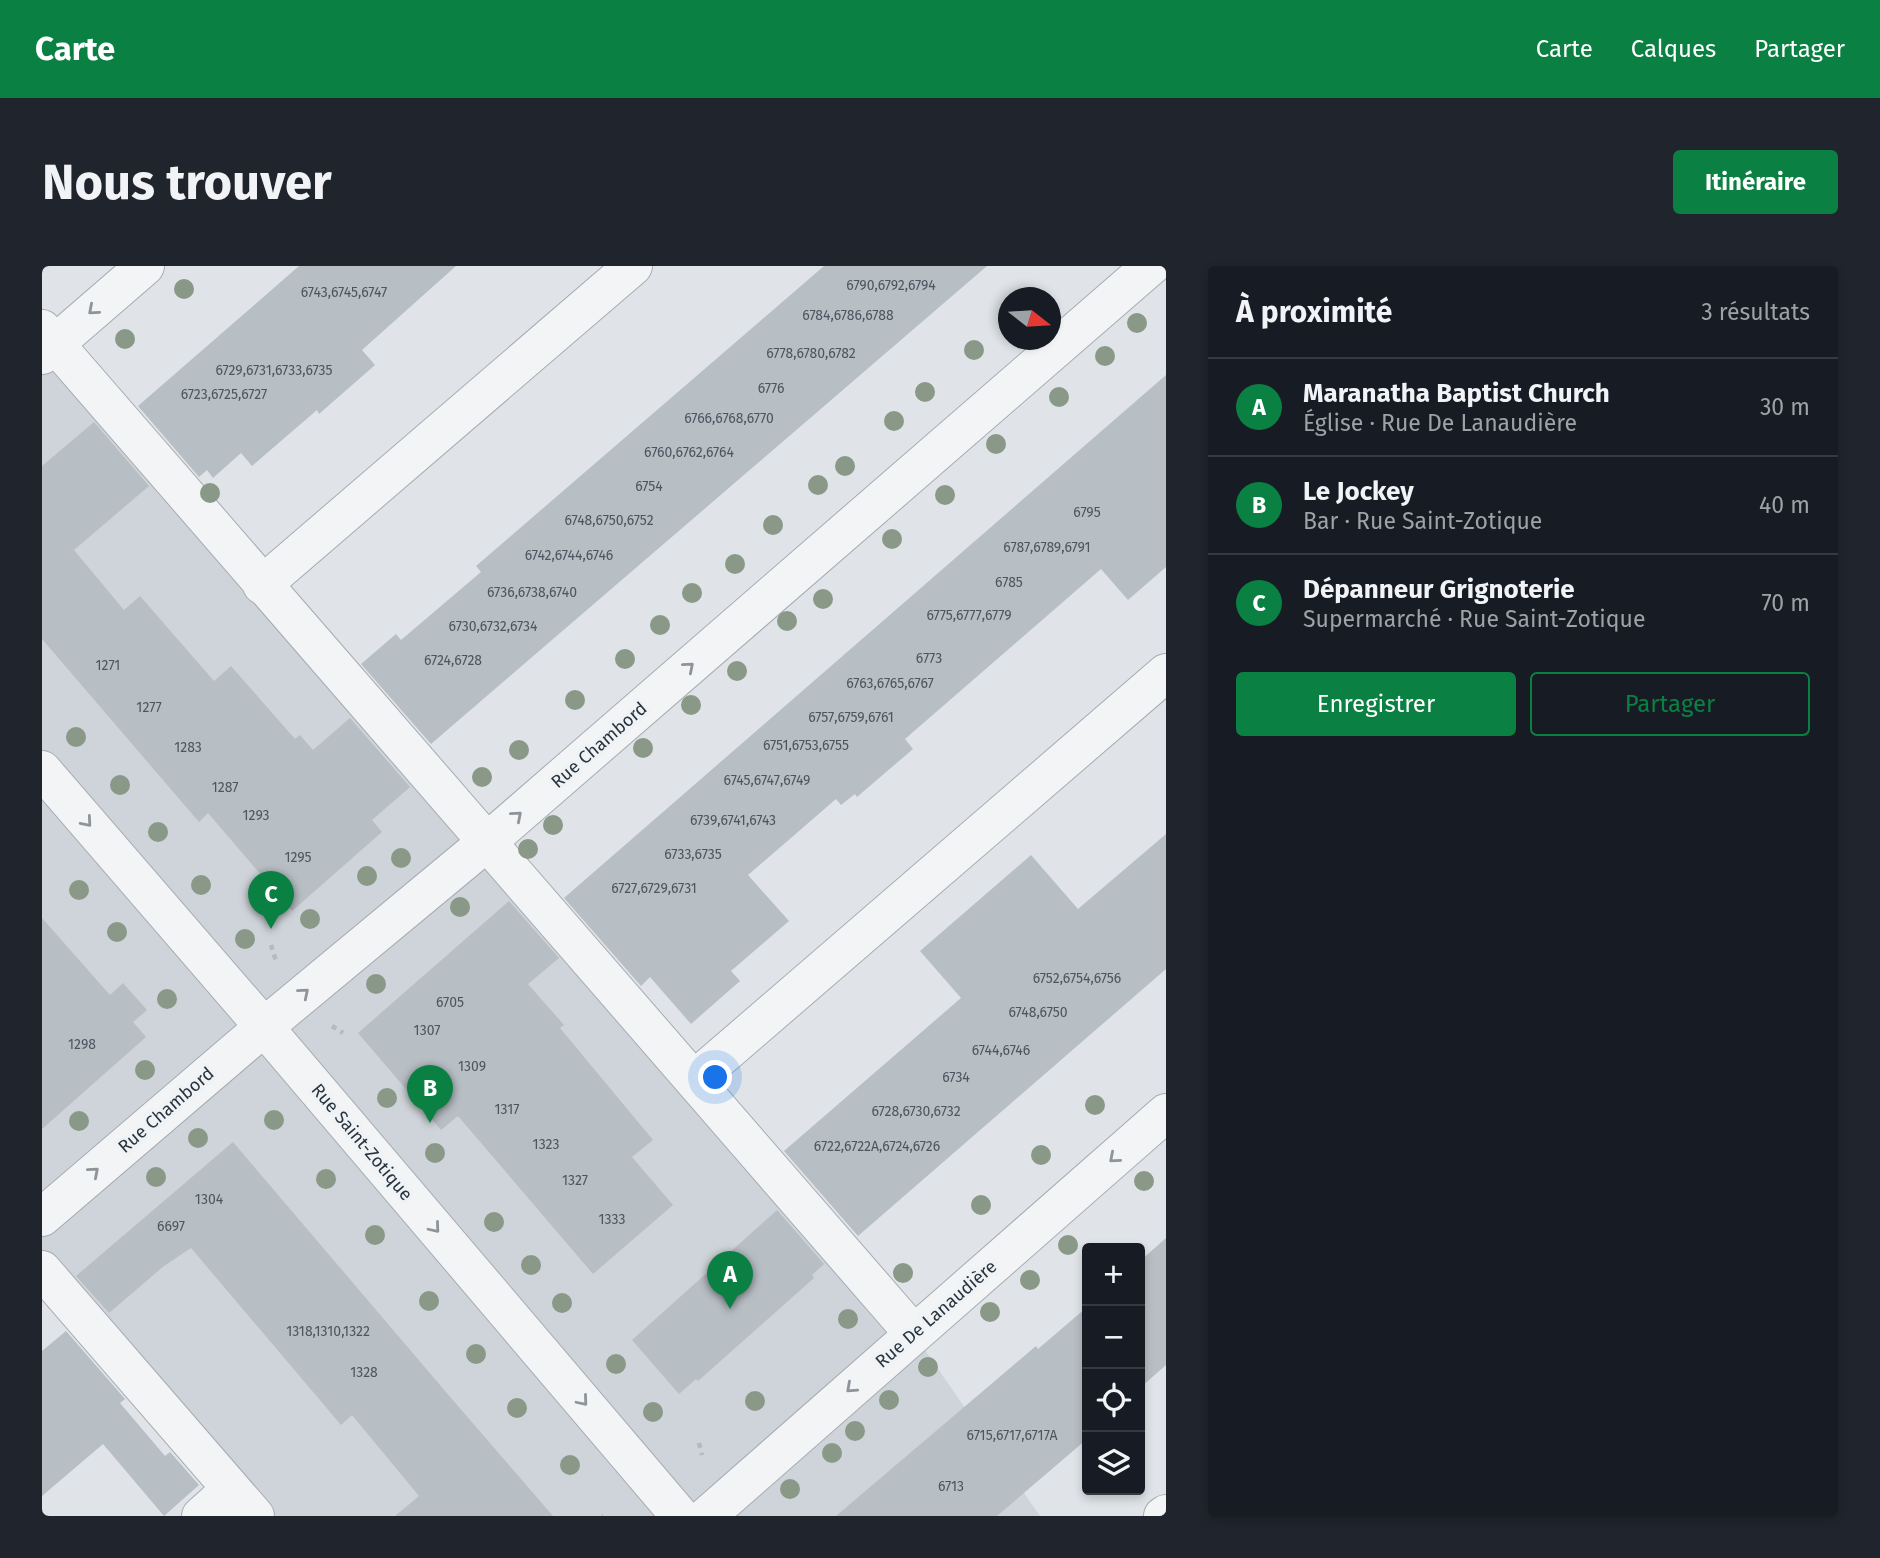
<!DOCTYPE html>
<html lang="fr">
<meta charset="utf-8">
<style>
body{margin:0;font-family:"Fira Sans",sans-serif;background:#20242c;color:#f1f3f6}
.controls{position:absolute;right:21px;bottom:21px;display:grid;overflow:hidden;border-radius:7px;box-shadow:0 4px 10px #0003}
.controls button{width:63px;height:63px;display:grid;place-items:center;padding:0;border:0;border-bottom:2px solid #363941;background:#171b24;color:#f1f3f6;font:35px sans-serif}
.compass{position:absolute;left:956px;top:21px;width:63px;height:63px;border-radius:50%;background:#171b24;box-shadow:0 4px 10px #0003;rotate:107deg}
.you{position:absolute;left:674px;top:812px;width:24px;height:24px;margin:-18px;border:5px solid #fff;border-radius:50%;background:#1a73e8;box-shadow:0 0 0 10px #1a73e833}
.badge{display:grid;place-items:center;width:46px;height:46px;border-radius:50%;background:#0b8043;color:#fff;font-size:23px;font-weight:700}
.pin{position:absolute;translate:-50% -58px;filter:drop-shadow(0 2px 4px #0008)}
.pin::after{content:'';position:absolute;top:37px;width:24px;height:21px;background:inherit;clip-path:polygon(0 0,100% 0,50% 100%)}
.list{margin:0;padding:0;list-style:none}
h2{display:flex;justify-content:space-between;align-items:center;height:91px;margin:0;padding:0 28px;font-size:30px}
h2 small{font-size:23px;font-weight:400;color:#9ea1a6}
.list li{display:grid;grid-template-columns:46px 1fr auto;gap:21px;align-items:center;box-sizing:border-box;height:98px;padding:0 28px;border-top:2px solid #363941}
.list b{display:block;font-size:26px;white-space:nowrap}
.list p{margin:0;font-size:23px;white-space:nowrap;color:#9ea1a6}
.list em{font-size:23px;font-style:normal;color:#9ea1a6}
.actions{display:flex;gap:14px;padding:21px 28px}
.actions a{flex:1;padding:16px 0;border:2px solid #0b8043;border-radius:7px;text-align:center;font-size:24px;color:#0b8043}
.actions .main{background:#0b8043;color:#fff}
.icon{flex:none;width:38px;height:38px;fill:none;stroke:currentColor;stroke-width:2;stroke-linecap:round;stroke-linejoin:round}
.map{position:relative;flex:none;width:1124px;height:1250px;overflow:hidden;border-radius:7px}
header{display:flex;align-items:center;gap:42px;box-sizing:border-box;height:98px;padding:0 35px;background:#0b8043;color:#fff}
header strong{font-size:33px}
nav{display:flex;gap:38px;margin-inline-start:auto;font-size:24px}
.intro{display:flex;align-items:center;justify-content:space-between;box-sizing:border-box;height:168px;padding:0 42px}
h1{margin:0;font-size:49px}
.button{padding:18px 32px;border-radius:7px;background:#0b8043;color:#fff;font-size:24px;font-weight:700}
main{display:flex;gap:42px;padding:0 42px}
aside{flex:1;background:#171b24;border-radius:7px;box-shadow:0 4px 10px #0003}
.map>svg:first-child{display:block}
.built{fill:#ced4d9}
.building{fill:#b7bec4}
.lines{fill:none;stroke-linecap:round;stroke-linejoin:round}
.minor-casing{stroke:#a6acb2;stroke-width:40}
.path{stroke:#b6babf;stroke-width:4.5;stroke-dasharray:5 5;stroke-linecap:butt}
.minor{stroke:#f2f4f6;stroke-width:38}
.tree{fill:#8a9887}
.oneway{stroke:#8e949a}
.labels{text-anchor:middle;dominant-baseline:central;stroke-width:7;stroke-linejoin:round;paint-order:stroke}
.number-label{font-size:14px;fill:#4d5660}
.street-label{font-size:18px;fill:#2a343e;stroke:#eff3f5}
</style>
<header>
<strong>Carte</strong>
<nav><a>Carte</a><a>Calques</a><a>Partager</a></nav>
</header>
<div class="intro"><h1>Nous trouver</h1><a class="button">Itinéraire</a></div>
<main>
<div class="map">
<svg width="1124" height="1250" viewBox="0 0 1124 1250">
<rect width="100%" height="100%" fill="#e0e4e8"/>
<!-- built -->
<path class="built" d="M 0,62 L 871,1067 L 998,1250 L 213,1250 L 0,1004 Z"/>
<!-- building -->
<path class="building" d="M 257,0 L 414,0 L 320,84 L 333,99 L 277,148 L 275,144 L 210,200 L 199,187 L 171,212 L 165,204 L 157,211 L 96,140 Z
M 782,0 L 945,0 L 389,478 L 319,398 L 354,368 L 359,374 L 439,306 L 434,300 Z
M 1124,109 L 1124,301 L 1086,334 L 1059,303 L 863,473 L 871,483 L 815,531 L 813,528 L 799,539 L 794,533 L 706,609 L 747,655 L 689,705 L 698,715 L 649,758 L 608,711 L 599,720 L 522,632 Z
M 52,156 L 107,220 L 32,284 L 82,344 L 98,330 L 172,415 L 189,400 L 253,473 L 258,469 L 271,484 L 308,452 L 368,521 L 330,554 L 340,566 L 250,645 L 166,547 L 157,556 L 0,373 L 0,200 Z
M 1124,568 L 1124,703 L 816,970 L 742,885 L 919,732 L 878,685 L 989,589 L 1036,643 Z
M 467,635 L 517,692 L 486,718 L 522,759 L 518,762 L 611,874 L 590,891 L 631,939 L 551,1008 L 416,850 L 399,864 L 316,767 Z
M 0,652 L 68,729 L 81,717 L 105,744 L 91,756 L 104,771 L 0,863 Z
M 191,876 L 409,1132 L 511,1250 L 353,1250 L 377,1230 L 310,1149 L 299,1159 L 149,982 L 122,1000 L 67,1047 L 34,1010 Z
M 735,944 L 782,998 L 770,1009 L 772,1012 L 656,1115 L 654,1113 L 637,1128 L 590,1074 Z
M 1124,972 L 1124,1099 L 1098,1122 L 1098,995 Z
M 1045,1041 L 1045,1173 L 955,1250 L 794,1250 L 994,1080 L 996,1083 Z
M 24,1065 L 83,1133 L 78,1137 L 123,1190 L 128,1186 L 157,1219 L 122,1250 L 61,1178 L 0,1230 L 0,1085 Z"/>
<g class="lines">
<defs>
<path id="minor" d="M 0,63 L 871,1067
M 0,89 L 103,0
M 220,319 L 591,0
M 0,504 L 222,761 L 638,1250
M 652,814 L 1124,407
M 0,951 L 222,761 L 445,576 L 1109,0
M 0,1004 L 213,1250
M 159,1250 L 189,1223
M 665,1250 L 1124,847
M 1121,1250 L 1124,1248"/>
</defs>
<!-- minor casing -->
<use href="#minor" class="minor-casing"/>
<!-- path -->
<path class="path" d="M 229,679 L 234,695
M 290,760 L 301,767
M 657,1177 L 660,1189
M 560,1250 L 561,1250"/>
<!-- minor -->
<use href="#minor" class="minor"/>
</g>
<!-- trees -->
<g class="tree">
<circle cx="142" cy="23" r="10"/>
<circle cx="1095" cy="57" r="10"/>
<circle cx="83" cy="73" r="10"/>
<circle cx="932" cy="84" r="10"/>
<circle cx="1063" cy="90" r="10"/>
<circle cx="883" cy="126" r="10"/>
<circle cx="1017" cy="131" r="10"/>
<circle cx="852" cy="155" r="10"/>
<circle cx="954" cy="178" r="10"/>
<circle cx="803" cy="200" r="10"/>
<circle cx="776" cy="219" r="10"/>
<circle cx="168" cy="227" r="10"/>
<circle cx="903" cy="229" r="10"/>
<circle cx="731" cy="259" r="10"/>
<circle cx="850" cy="273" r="10"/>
<circle cx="693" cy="298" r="10"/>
<circle cx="650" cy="327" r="10"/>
<circle cx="781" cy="333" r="10"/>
<circle cx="745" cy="355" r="10"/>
<circle cx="618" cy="359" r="10"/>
<circle cx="583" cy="393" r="10"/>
<circle cx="695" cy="405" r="10"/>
<circle cx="533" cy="434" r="10"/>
<circle cx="649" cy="439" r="10"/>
<circle cx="34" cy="471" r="10"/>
<circle cx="601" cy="482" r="10"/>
<circle cx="477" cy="484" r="10"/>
<circle cx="440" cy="511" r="10"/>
<circle cx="78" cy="519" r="10"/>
<circle cx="511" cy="559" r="10"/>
<circle cx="116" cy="566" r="10"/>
<circle cx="486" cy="583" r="10"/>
<circle cx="359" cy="592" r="10"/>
<circle cx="325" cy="610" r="10"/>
<circle cx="159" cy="619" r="10"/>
<circle cx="37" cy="624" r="10"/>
<circle cx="418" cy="641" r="10"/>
<circle cx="268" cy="653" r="10"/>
<circle cx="75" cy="666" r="10"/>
<circle cx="203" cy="673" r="10"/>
<circle cx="334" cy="718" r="10"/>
<circle cx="125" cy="733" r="10"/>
<circle cx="103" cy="804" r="10"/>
<circle cx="345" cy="832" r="10"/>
<circle cx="1053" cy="839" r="10"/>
<circle cx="232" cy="854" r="10"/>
<circle cx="37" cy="855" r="10"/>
<circle cx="156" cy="872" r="10"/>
<circle cx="393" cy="887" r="10"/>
<circle cx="999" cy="889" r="10"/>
<circle cx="114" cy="911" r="10"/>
<circle cx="284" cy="913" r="10"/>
<circle cx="1102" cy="915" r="10"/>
<circle cx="939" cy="939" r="10"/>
<circle cx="452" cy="956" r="10"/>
<circle cx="333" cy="969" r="10"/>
<circle cx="1026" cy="979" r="10"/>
<circle cx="489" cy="999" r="10"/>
<circle cx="861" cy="1007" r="10"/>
<circle cx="988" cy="1014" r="10"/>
<circle cx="387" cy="1035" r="10"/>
<circle cx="520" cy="1037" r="10"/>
<circle cx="948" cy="1046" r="10"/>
<circle cx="806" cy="1053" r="10"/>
<circle cx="434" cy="1088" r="10"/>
<circle cx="574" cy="1098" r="10"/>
<circle cx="886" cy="1101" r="10"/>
<circle cx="847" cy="1134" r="10"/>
<circle cx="713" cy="1135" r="10"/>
<circle cx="475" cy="1142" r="10"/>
<circle cx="611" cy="1146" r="10"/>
<circle cx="813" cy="1165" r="10"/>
<circle cx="790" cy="1187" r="10"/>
<circle cx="528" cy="1199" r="10"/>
<circle cx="748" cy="1223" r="10"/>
</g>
<!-- one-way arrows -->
<defs><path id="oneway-chevron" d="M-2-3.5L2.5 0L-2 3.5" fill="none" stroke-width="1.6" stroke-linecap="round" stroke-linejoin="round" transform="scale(1.75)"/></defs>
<g class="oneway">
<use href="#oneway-chevron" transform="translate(51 44) rotate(139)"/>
<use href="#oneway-chevron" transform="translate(647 401) rotate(-41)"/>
<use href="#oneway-chevron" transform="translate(475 550) rotate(-41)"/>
<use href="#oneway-chevron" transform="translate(45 556) rotate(49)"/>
<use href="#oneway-chevron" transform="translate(262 727) rotate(-40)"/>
<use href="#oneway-chevron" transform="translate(1072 892) rotate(139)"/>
<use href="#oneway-chevron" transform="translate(52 906) rotate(-41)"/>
<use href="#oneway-chevron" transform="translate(393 962) rotate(50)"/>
<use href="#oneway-chevron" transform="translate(809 1122) rotate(138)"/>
<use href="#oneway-chevron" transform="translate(541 1135) rotate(50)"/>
</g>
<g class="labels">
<!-- number labels -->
<g class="number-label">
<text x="849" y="19">6790,6792,6794</text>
<text x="302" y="26">6743,6745,6747</text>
<text x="806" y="49">6784,6786,6788</text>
<text x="769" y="87">6778,6780,6782</text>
<text x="232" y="104">6729,6731,6733,6735</text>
<text x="729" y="122">6776</text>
<text x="182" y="128">6723,6725,6727</text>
<text x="687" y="152">6766,6768,6770</text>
<text x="647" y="186">6760,6762,6764</text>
<text x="607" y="220">6754</text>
<text x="1045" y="246">6795</text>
<text x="567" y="254">6748,6750,6752</text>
<text x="1005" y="281">6787,6789,6791</text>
<text x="527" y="289">6742,6744,6746</text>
<text x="967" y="316">6785</text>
<text x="490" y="326">6736,6738,6740</text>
<text x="927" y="349">6775,6777,6779</text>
<text x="451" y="360">6730,6732,6734</text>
<text x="887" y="392">6773</text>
<text x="411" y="394">6724,6728</text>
<text x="66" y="399">1271</text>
<text x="848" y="417">6763,6765,6767</text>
<text x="107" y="441">1277</text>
<text x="809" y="451">6757,6759,6761</text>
<text x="764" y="479">6751,6753,6755</text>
<text x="146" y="481">1283</text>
<text x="725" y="514">6745,6747,6749</text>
<text x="183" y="521">1287</text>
<text x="214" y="549">1293</text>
<text x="691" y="554">6739,6741,6743</text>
<text x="651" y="588">6733,6735</text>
<text x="256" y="591">1295</text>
<text x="612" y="622">6727,6729,6731</text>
<text x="1035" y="712">6752,6754,6756</text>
<text x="408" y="736">6705</text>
<text x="996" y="746">6748,6750</text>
<text x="385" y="764">1307</text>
<text x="40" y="778">1298</text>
<text x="959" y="784">6744,6746</text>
<text x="430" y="800">1309</text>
<text x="914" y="811">6734</text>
<text x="465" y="843">1317</text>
<text x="874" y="845">6728,6730,6732</text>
<text x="504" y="878">1323</text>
<text x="835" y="880">6722,6722A,6724,6726</text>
<text x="533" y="914">1327</text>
<text x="167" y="933">1304</text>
<text x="570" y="953">1333</text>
<text x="129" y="960">6697</text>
<text x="286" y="1065">1318,1310,1322</text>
<text x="322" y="1106">1328</text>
<text x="970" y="1169">6715,6717,6717A</text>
<text x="909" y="1220">6713</text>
</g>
<!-- street labels -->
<g class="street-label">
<text transform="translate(557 479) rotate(-41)">Rue Chambord</text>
<text transform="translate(124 844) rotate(-41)">Rue Chambord</text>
<text transform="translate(320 876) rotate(50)">Rue Saint-Zotique</text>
<text transform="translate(894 1048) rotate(-41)">Rue De Lanaudière</text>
</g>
</g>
</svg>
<div class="controls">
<button>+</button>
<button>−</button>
<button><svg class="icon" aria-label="locate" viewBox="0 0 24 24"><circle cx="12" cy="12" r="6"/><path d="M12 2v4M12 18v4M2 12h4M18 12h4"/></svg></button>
<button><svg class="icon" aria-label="layers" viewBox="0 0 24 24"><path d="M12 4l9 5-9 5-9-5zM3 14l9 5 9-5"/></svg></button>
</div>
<svg class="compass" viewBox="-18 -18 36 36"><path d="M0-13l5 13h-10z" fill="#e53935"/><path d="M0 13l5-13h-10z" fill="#9ea1a6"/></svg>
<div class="you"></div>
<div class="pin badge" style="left:688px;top:1043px">A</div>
<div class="pin badge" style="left:388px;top:857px">B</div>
<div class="pin badge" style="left:229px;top:663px">C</div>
</div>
<aside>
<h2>À proximité<small>3 résultats</small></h2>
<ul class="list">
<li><span class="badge">A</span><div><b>Maranatha Baptist Church</b><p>Église · Rue De Lanaudière</p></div><em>30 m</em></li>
<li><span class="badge">B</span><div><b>Le Jockey</b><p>Bar · Rue Saint-Zotique</p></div><em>40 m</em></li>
<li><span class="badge">C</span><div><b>Dépanneur Grignoterie</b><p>Supermarché · Rue Saint-Zotique</p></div><em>70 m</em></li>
</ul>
<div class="actions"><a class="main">Enregistrer</a><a>Partager</a></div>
</aside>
</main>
